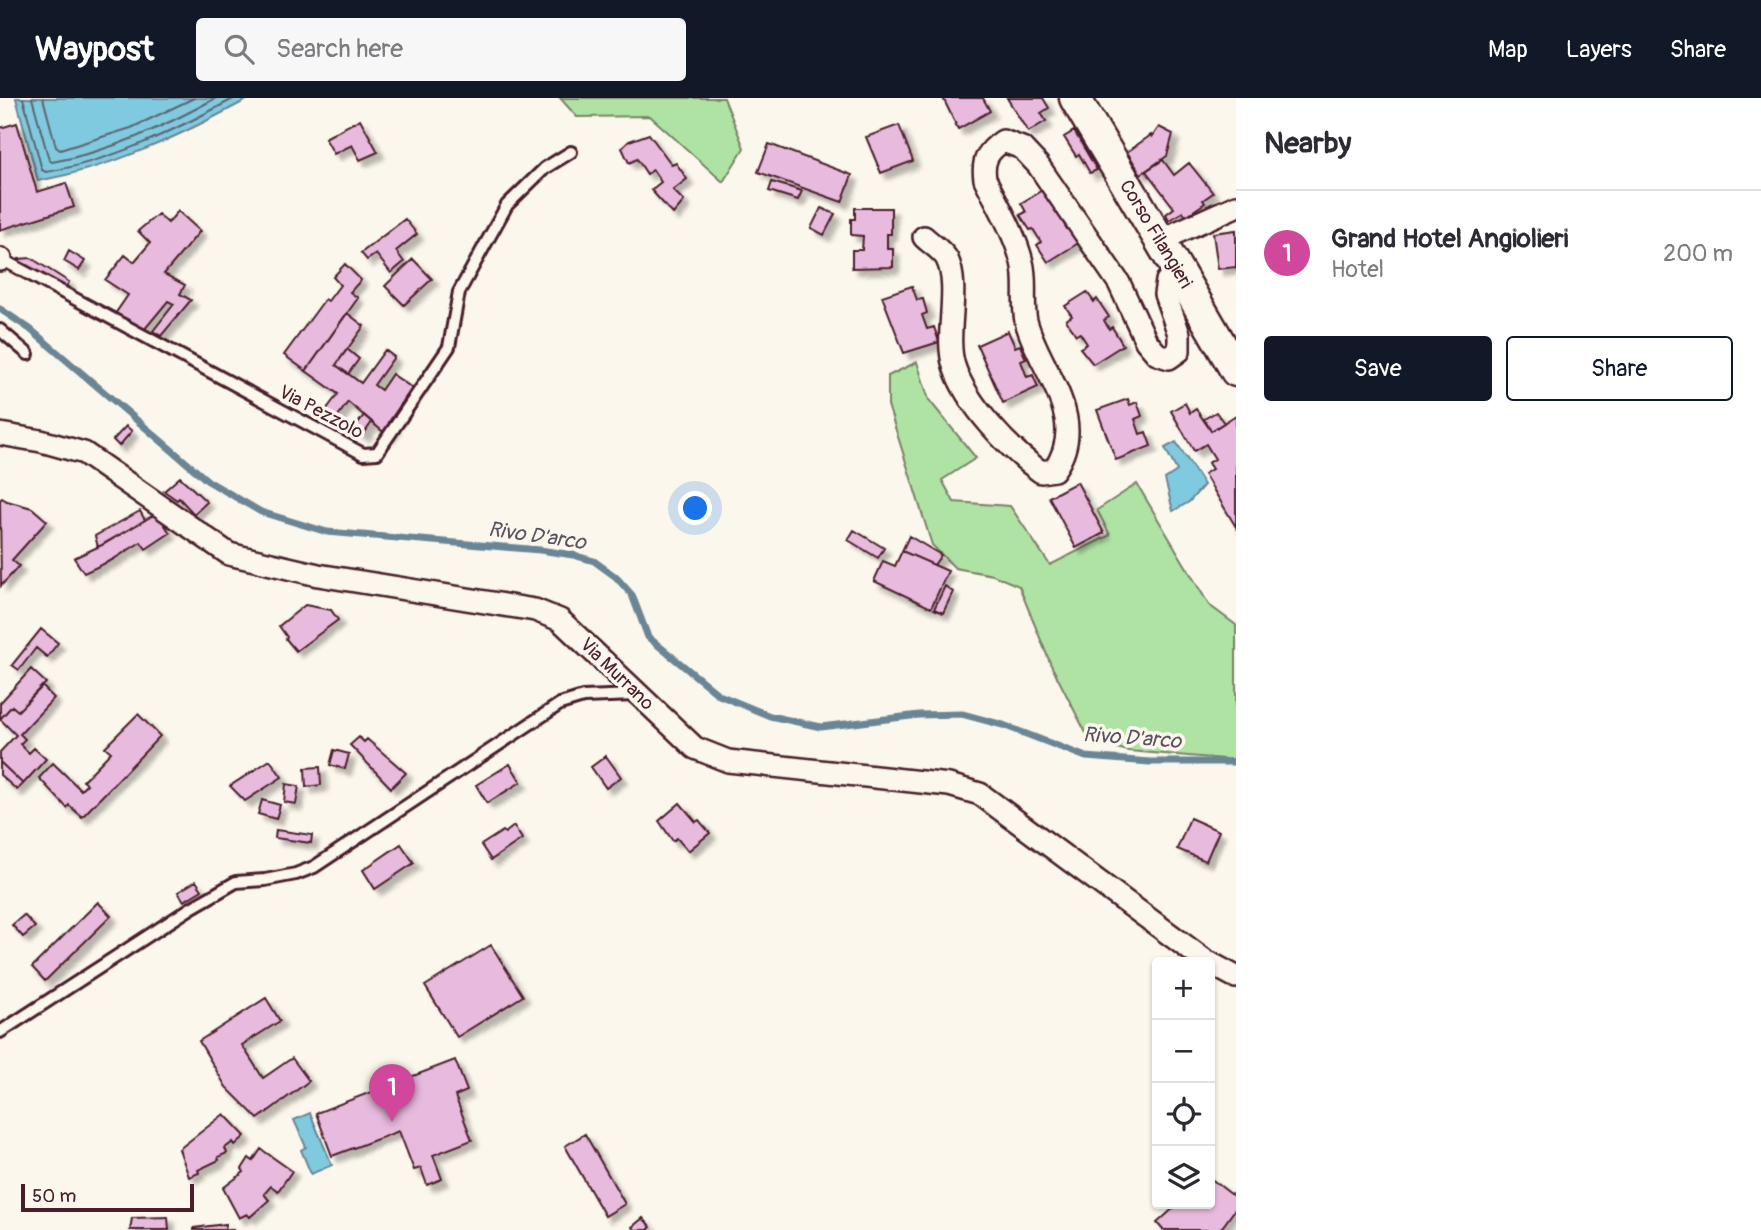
<!DOCTYPE html>
<meta charset="utf-8">
<style>
body{margin:0;font-family:Pangolin,sans-serif;background:#f7f7f7;color:#2b2b33}
.controls{position:absolute;right:21px;bottom:21px;display:grid;overflow:hidden;border-radius:7px;box-shadow:0 2px 5px #0004}
.controls button{width:63px;height:63px;display:grid;place-items:center;padding:0;border:0;border-bottom:2px solid #e1e1e2;background:#fff;color:#2b2b33;font:35px sans-serif}
.scale{position:absolute;left:21px;bottom:18px;width:173px;box-sizing:border-box;padding-left:7px;border:4px solid #4a1f2b;border-top:0;font-size:19px;line-height:24px;white-space:nowrap;color:#4a1f2b;-webkit-text-stroke:5px #fbf7ec;paint-order:stroke}
.you{position:absolute;left:696px;top:411px;width:24px;height:24px;margin:-18px;border:5px solid #fff;border-radius:50%;background:#1a73e8;box-shadow:0 0 0 10px #1a73e833}
.badge{display:grid;place-items:center;width:46px;height:46px;border-radius:50%;background:#111827;color:#fff;font-size:23px;font-weight:700}
.pin{position:absolute;translate:-50% -58px;filter:drop-shadow(0 2px 4px #0008)}
.pin::after{content:'';position:absolute;top:37px;width:24px;height:21px;background:inherit;clip-path:polygon(0 0,100% 0,50% 100%)}
.list{margin:0;padding:0;list-style:none}
h2{display:flex;justify-content:space-between;align-items:center;height:91px;margin:0;padding:0 28px;font-size:30px}
h2 small{font-size:23px;font-weight:400;color:#7c7c81}
.list li{display:grid;grid-template-columns:46px 1fr auto;gap:21px;align-items:center;box-sizing:border-box;height:126px;padding:0 28px;border-top:2px solid #e1e1e2}
.list b{display:block;font-size:26px;white-space:nowrap}
.list p{margin:0;font-size:23px;white-space:nowrap;color:#7c7c81}
.list em{font-size:23px;font-style:normal;color:#7c7c81}
.actions{display:flex;gap:14px;padding:21px 28px}
.actions a{flex:1;padding:16px 0;border:2px solid #111827;border-radius:7px;text-align:center;font-size:24px;color:#111827}
.actions .main{background:#111827;color:#fff}
.icon{flex:none;width:38px;height:38px;fill:none;stroke:currentColor;stroke-width:2;stroke-linecap:round;stroke-linejoin:round}
.map{position:relative;flex:none;width:1236px;height:1132px;overflow:hidden}
header{display:flex;align-items:center;gap:42px;box-sizing:border-box;height:98px;padding:0 35px;background:#111827;color:#fff}
header strong{font-size:33px}
nav{display:flex;gap:38px;margin-inline-start:auto;font-size:24px}
.search{width:490px;height:63px;background:#f7f7f7;display:flex;align-items:center;gap:18px;box-sizing:border-box;padding:0 24px;border-radius:7px;color:#7c7c81;font-size:26px}
main{display:flex}
aside{flex:1;background:#fff}
.map>svg:first-child{display:block}
.green{fill:#aee3a4;stroke:#7c8168;stroke-width:2}
.water{fill:#7fcade;stroke:#6a8696;stroke-width:2}
.lines{fill:none;stroke-linecap:round;stroke-linejoin:round}
.shore{stroke:#5f6373;stroke-width:2}
.stream{stroke:#6a8696;stroke-width:7}
.building{fill:#e8badd;stroke:#4a1f2b;stroke-width:2;filter:url(#shadow)}
.lane-casing{stroke:#4a1f2b;stroke-width:16}
.street-casing{stroke:#4a1f2b;stroke-width:26}
.secondary-casing{stroke:#4a1f2b;stroke-width:35}
.lane{stroke:#fbf7ec;stroke-width:10}
.street{stroke:#fbf7ec;stroke-width:21}
.secondary{stroke:#fbf7ec;stroke-width:30}
.labels{text-anchor:middle;dominant-baseline:central;stroke-width:7;stroke-linejoin:round;paint-order:stroke}
.street-label{font-size:19px;fill:#4a1f2b;stroke:#fbf7ec}
.water-label{font-size:21px;font-style:italic;fill:#5a5261;stroke:#fbf7ec}
</style>
<header>
<strong>Waypost</strong>
<div class="search"><svg class="icon" aria-label="search" viewBox="0 0 24 24"><circle cx="10" cy="10" r="6"/><path d="M15 15l6 6"/></svg>Search here</div>
<nav><a>Map</a><a>Layers</a><a>Share</a></nav>
</header>
<main>
<div class="map">
<svg width="1236" height="1132" viewBox="0 0 1236 1132">
<defs>
<filter id="shadow"><feDropShadow dx="6" dy="6" stdDeviation="2" flood-color="#0004"/></filter>
</defs>
<rect width="100%" height="100%" fill="#fbf7ec"/>
<filter id="ink" filterUnits="userSpaceOnUse"><feTurbulence type="fractalNoise" baseFrequency=".0143" numOctaves="2"/><feDisplacementMap in="SourceGraphic" scale="14" xChannelSelector="R" yChannelSelector="G"/><feConvolveMatrix kernelMatrix="1 2 1 2 8 2 1 2 1" color-interpolation-filters="sRGB"/></filter>
<g filter="url(#ink)">
<!-- green -->
<path class="green" d="M 560,0 L 724,0 L 744,50 L 723,84 L 650,18 L 577,19 Z
M 917,264 L 929,302 L 976,360 L 942,382 L 954,404 L 1010,408 L 1050,467 L 1110,437 L 1097,412 L 1137,386 L 1209,507 L 1236,527 L 1236,662 L 1128,653 L 1090,643 L 1051,567 L 1019,488 L 993,477 L 955,470 L 932,447 L 888,307 L 888,278 Z"/>
<!-- water -->
<path class="water" d="M 16,0 L 250,0 C 182,37 115,69 38,83 Z
M 1176,344 L 1204,387 L 1189,404 L 1173,413 L 1165,381 L 1177,373 L 1165,350 Z
M 310,1015 L 332,1067 L 311,1076 L 301,1052 L 306,1049 L 294,1022 Z"/>
<g class="lines">
<!-- shore -->
<path class="shore" d="M 23,0 L 42,72 L 46,74 C 113,63 175,32 235,0
M 32,0 L 49,62 L 52,64 C 110,54 165,28 216,0
M 43,0 L 56,49 L 60,52 L 131,30 L 194,0"/>
<!-- stream -->
<path class="stream" d="M 0,211 L 30,231 L 208,383 L 261,414 L 327,434 L 540,452 L 573,457 L 594,463 L 616,479 L 632,497 L 648,539 L 719,597 L 770,618 L 821,629 L 919,617 L 962,616 L 1003,627 L 1086,659 L 1150,664 L 1236,664"/>
</g>
<!-- building -->
<path class="building" d="M 943,0 L 983,0 L 990,13 L 958,31 Z
M 1007,0 L 1043,0 L 1049,10 L 1041,15 L 1046,23 L 1028,34 Z
M 360,21 L 378,54 L 360,62 L 352,47 L 334,56 L 325,40 Z
M 17,25 L 37,94 L 66,85 L 74,109 L 0,132 L 0,30 Z
M 899,27 L 913,63 L 881,75 L 866,39 Z
M 1159,29 L 1173,36 L 1167,58 L 1141,76 L 1127,54 L 1151,37 L 1152,39 Z
M 1074,33 L 1097,72 L 1090,75 L 1079,56 L 1076,58 L 1064,39 Z
M 649,36 L 672,67 L 676,65 L 687,81 L 673,92 L 684,103 L 673,116 L 651,92 L 661,84 L 653,72 L 647,76 L 637,61 L 629,65 L 622,50 L 629,43 Z
M 769,46 L 852,77 L 842,104 L 758,74 Z
M 1163,62 L 1174,77 L 1189,65 L 1213,95 L 1203,102 L 1205,105 L 1186,118 L 1183,114 L 1169,122 L 1166,116 L 1174,110 L 1146,73 Z
M 772,84 L 802,93 L 798,102 L 769,93 Z
M 1044,91 L 1065,116 L 1060,119 L 1067,131 L 1070,129 L 1080,144 L 1048,164 L 1037,147 L 1041,144 L 1033,131 L 1030,132 L 1020,117 L 1026,114 L 1021,105 Z
M 821,110 L 835,116 L 824,137 L 811,130 Z
M 855,110 L 891,110 L 891,136 L 887,136 L 887,151 L 893,151 L 893,169 L 852,170 L 852,152 L 862,152 L 863,138 L 851,137 L 851,121 L 855,121 Z
M 178,113 L 200,133 L 164,176 L 185,187 L 180,196 L 191,202 L 161,238 L 153,233 L 174,206 L 168,203 L 144,232 L 115,216 L 128,197 L 105,182 L 125,157 L 134,164 L 150,145 L 138,133 L 158,116 L 168,125 Z
M 405,121 L 417,136 L 396,153 L 404,164 L 391,175 L 376,156 L 367,162 L 361,155 Z
M 1236,132 L 1236,171 L 1236,169 L 1218,171 L 1213,135 Z
M 69,153 L 85,163 L 79,172 L 64,163 Z
M 31,160 L 69,184 L 65,191 L 19,164 L 19,161 Z
M 413,161 L 432,181 L 404,207 L 385,188 Z
M 345,166 L 361,182 L 350,194 L 358,200 L 306,273 L 284,257 L 325,201 L 328,203 L 340,187 L 333,179 Z
M 912,188 L 917,202 L 923,201 L 927,215 L 922,217 L 927,231 L 934,229 L 939,244 L 904,255 L 882,198 Z
M 1087,194 L 1094,204 L 1097,201 L 1109,219 L 1104,222 L 1109,231 L 1112,229 L 1123,247 L 1093,266 L 1080,250 L 1087,246 L 1080,235 L 1076,237 L 1066,222 L 1072,218 L 1065,208 Z
M 347,215 L 364,228 L 336,267 L 361,285 L 385,252 L 394,259 L 374,287 L 381,292 L 392,276 L 412,290 L 389,324 L 394,329 L 388,338 L 348,304 L 328,332 L 317,324 L 338,296 L 306,273 Z
M 1008,233 L 1015,249 L 1020,247 L 1026,261 L 1021,263 L 1027,279 L 1033,277 L 1038,289 L 1003,305 L 977,247 Z
M 347,251 L 359,261 L 348,276 L 336,267 Z
M 1128,301 L 1130,307 L 1137,304 L 1142,318 L 1135,321 L 1140,336 L 1146,334 L 1151,348 L 1116,362 L 1097,312 Z
M 1185,305 L 1190,315 L 1196,311 L 1211,333 L 1236,317 L 1236,429 L 1204,376 L 1212,371 L 1208,365 L 1215,361 L 1206,346 L 1194,353 L 1171,313 Z
M 1216,314 L 1224,325 L 1211,333 L 1204,321 Z
M 364,317 L 372,324 L 363,337 L 354,331 Z
M 126,328 L 132,333 L 119,348 L 113,342 Z
M 180,379 L 207,404 L 194,416 L 179,400 L 177,402 L 164,393 Z
M 1077,384 L 1104,435 L 1076,450 L 1049,399 Z
M 2,400 L 7,403 L 32,410 L 47,423 L 12,462 L 19,468 L 1,488 L 0,402 Z
M 140,413 L 145,422 L 98,449 L 95,438 Z
M 157,415 L 170,435 L 146,451 L 141,444 L 112,462 L 84,475 L 74,460 L 104,446 Z
M 854,432 L 884,450 L 878,460 L 848,442 Z
M 909,438 L 941,457 L 934,467 L 902,453 Z
M 902,453 L 948,473 L 931,510 L 874,483 L 883,463 L 895,468 Z
M 945,488 L 953,494 L 943,515 L 934,511 Z
M 305,507 L 331,512 L 338,522 L 296,553 L 286,541 L 287,539 L 279,528 Z
M 41,531 L 58,545 L 47,559 L 36,550 L 19,572 L 12,567 Z
M 31,571 L 46,585 L 18,613 L 12,608 L 0,621 L 0,605 Z
M 42,588 L 54,600 L 20,636 L 25,641 L 20,646 L 29,655 L 34,650 L 46,661 L 23,686 L 0,664 L 0,654 L 16,637 L 0,621 L 12,608 L 18,613 Z
M 138,616 L 160,638 L 82,719 L 69,707 L 67,710 L 39,680 L 53,665 L 81,692 L 87,686 L 83,683 L 111,654 L 105,649 Z
M 359,639 L 364,644 L 367,641 L 406,675 L 391,690 L 350,647 Z
M 334,652 L 349,656 L 345,671 L 330,667 Z
M 606,658 L 621,679 L 606,690 L 591,669 Z
M 270,662 L 282,679 L 245,703 L 230,688 Z
M 0,664 L 23,686 L 17,692 L 0,677 Z
M 510,666 L 521,684 L 487,705 L 476,687 Z
M 320,669 L 321,687 L 306,689 L 305,670 Z
M 286,686 L 299,688 L 296,706 L 284,704 Z
M 262,702 L 280,707 L 276,721 L 258,716 Z
M 680,705 L 696,724 L 699,722 L 710,735 L 688,753 L 677,740 L 673,743 L 659,723 Z
M 1190,720 L 1219,733 L 1206,763 L 1177,751 Z
M 514,728 L 522,741 L 491,762 L 481,747 L 503,733 L 505,735 Z
M 276,732 L 312,737 L 311,745 L 275,740 Z
M 401,746 L 414,765 L 375,791 L 363,772 Z
M 196,783 L 202,792 L 184,803 L 178,794 Z
M 98,804 L 111,818 L 45,883 L 32,869 Z
M 24,817 L 35,829 L 23,839 L 12,827 Z
M 491,847 L 523,898 L 457,939 L 425,888 Z
M 266,900 L 280,923 L 242,947 L 263,980 L 292,960 L 309,983 L 258,1021 L 226,989 L 199,943 Z
M 455,962 L 467,993 L 455,998 L 472,1042 L 433,1057 L 442,1081 L 427,1087 L 421,1070 L 414,1072 L 399,1033 L 332,1058 L 316,1015 Z
M 224,1016 L 245,1038 L 235,1047 L 233,1044 L 225,1050 L 227,1055 L 218,1059 L 219,1062 L 198,1072 L 199,1075 L 189,1079 L 179,1051 Z
M 585,1036 L 625,1106 L 605,1118 L 565,1048 Z
M 261,1051 L 292,1073 L 278,1093 L 271,1088 L 264,1096 L 269,1102 L 250,1119 L 247,1116 L 239,1120 L 223,1090 L 244,1074 L 242,1071 L 249,1060 L 253,1063 Z
M 1210,1080 L 1236,1100 L 1236,1110 L 1223,1128 L 1218,1132 L 1163,1132 L 1157,1125 L 1178,1106 L 1210,1106 Z
M 168,1119 L 169,1132 L 130,1132 L 132,1120 Z
M 643,1120 L 651,1129 L 648,1132 L 635,1132 L 632,1129 Z
M 226,1126 L 225,1132 L 234,1132 L 194,1132 L 194,1130 Z"/>
<g class="lines">
<defs>
<path id="lane" d="M 1,161 L 363,356 L 377,355 L 449,249 L 459,194 L 507,107 L 545,70 L 571,54
M 0,232 L 28,256
M 0,934 L 191,810 L 236,784 L 265,782 L 296,776 L 314,769 L 560,606 L 583,599 L 636,597"/>
<path id="street" d="M 924,139 C 930,145 943,153 947,161 C 961,190 944,237 954,268 C 966,306 1009,351 1041,374 L 1054,372 C 1091,320 1039,273 1026,223 C 1022,204 1027,183 1022,164 C 1015,136 998,107 985,81 C 982,62 988,53 1003,43 L 1022,50 L 1038,67 L 1119,185 L 1146,243 L 1157,256 L 1169,260 L 1179,253 L 1179,236 L 1165,196 L 1167,183 L 1181,176
M 1160,145 L 1178,134 L 1236,108
M 0,162 L 1,161
M 0,336 L 41,343 L 84,355 L 229,456 L 318,477 L 535,512 L 560,522 L 695,650 L 728,663 L 949,687 L 980,696 L 1207,864
M 1210,865 L 1236,879"/>
<path id="secondary" d="M 1075,0 C 1129,91 1184,181 1236,273"/>
</defs>
<!-- lane casing -->
<use href="#lane" class="lane-casing"/>
<!-- street casing -->
<use href="#street" class="street-casing"/>
<!-- secondary casing -->
<use href="#secondary" class="secondary-casing"/>
<!-- lane -->
<use href="#lane" class="lane"/>
<!-- street -->
<use href="#street" class="street"/>
<!-- secondary -->
<use href="#secondary" class="secondary"/>
</g>
</g>
<g class="labels">
<!-- street labels -->
<g class="street-label">
<text transform="translate(1156 136) rotate(59)">Corso Filangieri</text>
<text transform="translate(321 314) rotate(28)">Via Pezzolo</text>
<text transform="translate(617 576) rotate(44)">Via Murrano</text>
</g>
<!-- water labels -->
<g class="water-label">
<text transform="translate(537 438) rotate(8)">Rivo D'arco</text>
<text transform="translate(1132 640) rotate(4)">Rivo D'arco</text>
</g>
</g>
</svg>
<div class="controls">
<button>+</button>
<button>−</button>
<button><svg class="icon" aria-label="locate" viewBox="0 0 24 24"><circle cx="12" cy="12" r="6"/><path d="M12 2v4M12 18v4M2 12h4M18 12h4"/></svg></button>
<button><svg class="icon" aria-label="layers" viewBox="0 0 24 24"><path d="M12 4l9 5-9 5-9-5zM3 14l9 5 9-5"/></svg></button>
</div>
<div class="scale">50 m</div>
<div class="you"></div>
<div class="pin badge" style="left:392px;top:1024px;background:#d1479c">1</div>
</div>
<aside>
<h2>Nearby<small></small></h2>
<ul class="list">
<li><span class="badge" style="background:#d1479c">1</span><div><b>Grand Hotel Angiolieri</b><p>Hotel</p></div><em>200 m</em></li>
</ul>
<div class="actions"><a class="main">Save</a><a>Share</a></div>
</aside>
</main>
